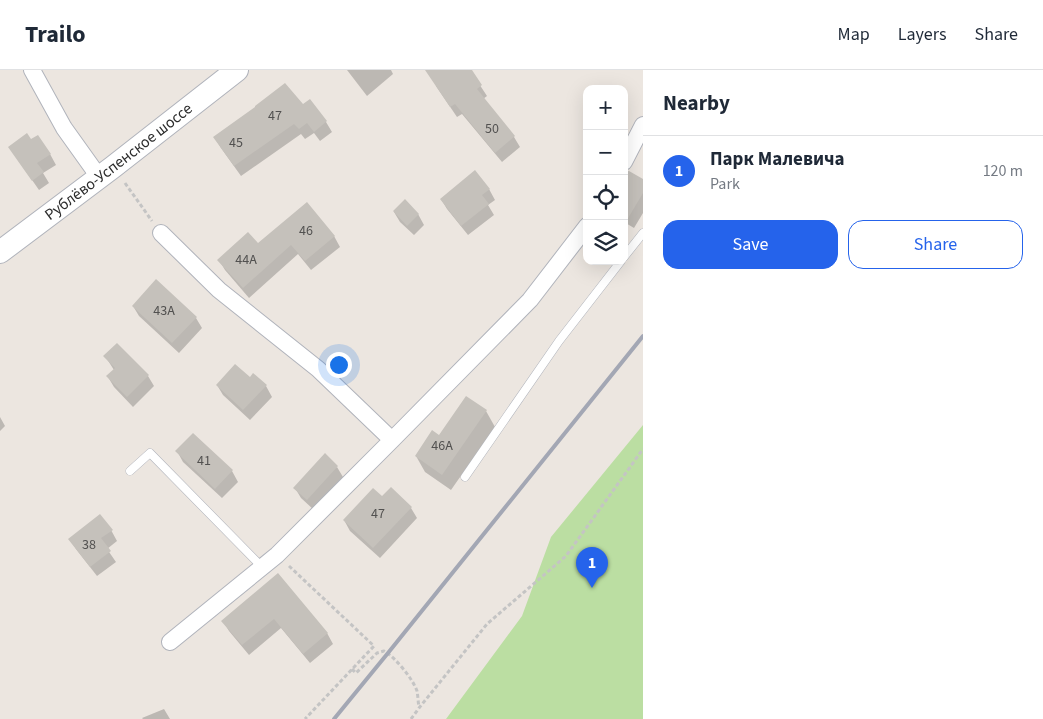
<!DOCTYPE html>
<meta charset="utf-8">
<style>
body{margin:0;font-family:"Source Sans 3",sans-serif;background:#f2f2f3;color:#1f2937}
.controls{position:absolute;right:15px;top:15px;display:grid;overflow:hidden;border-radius:10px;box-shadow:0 5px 20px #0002}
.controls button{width:45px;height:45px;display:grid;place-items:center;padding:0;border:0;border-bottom:1px solid #e0e1e3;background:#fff;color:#1f2937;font:25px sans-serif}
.you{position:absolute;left:338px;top:294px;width:18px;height:18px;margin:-12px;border:4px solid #fff;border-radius:50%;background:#1a73e8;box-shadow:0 0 0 8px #1a73e833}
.badge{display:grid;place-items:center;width:32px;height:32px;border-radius:50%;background:#2563eb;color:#fff;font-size:16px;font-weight:700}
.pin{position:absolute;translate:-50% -41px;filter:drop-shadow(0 1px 2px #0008)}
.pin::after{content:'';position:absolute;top:26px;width:18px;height:15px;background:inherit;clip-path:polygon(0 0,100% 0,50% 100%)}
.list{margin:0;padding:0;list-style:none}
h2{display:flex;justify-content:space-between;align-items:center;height:65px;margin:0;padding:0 20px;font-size:21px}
h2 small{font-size:16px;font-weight:400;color:#747a83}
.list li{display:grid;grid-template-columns:32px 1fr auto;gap:15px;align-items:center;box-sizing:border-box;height:70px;padding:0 20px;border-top:1px solid #e0e1e3}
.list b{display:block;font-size:19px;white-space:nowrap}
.list p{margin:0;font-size:16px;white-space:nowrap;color:#747a83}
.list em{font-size:16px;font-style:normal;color:#747a83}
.actions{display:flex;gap:10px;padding:15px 20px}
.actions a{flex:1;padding:11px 0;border:1px solid #2563eb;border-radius:15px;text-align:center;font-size:18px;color:#2563eb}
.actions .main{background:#2563eb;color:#fff}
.icon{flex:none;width:28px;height:28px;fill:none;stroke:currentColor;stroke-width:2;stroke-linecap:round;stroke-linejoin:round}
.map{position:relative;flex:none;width:643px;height:649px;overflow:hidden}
header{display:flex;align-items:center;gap:30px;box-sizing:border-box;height:70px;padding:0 25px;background:#fff;border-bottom:1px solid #e0e1e3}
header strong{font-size:24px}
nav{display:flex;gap:28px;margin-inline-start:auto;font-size:18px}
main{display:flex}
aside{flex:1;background:#fff}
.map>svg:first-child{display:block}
.green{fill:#bbdea2}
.shadow{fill:#0003}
.building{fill:#c5c1bb}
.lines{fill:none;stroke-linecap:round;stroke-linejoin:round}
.lane-casing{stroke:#b0b3bb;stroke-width:9}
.street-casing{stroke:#b0b3bb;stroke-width:18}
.secondary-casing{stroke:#b0b3bb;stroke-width:24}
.path{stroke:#c4c4c4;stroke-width:3;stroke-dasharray:4 2.5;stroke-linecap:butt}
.lane{stroke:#fff;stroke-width:8}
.street{stroke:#fff;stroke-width:16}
.secondary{stroke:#fff;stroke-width:22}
.rail{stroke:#a3a7b4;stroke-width:4}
.labels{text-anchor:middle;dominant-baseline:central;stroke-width:4;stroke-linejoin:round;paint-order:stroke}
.number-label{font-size:14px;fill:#525150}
.street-label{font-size:16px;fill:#2c2c2c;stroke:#fff}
</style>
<header>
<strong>Trailo</strong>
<nav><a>Map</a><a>Layers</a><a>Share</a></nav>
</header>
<main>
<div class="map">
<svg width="643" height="649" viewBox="0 0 643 649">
<rect width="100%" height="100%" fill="#ece6e0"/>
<!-- green -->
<path class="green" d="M 643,355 L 643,649 L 446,649 L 522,546 L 551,467 Z"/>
<!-- shadow -->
<path class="shadow" d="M 347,0 L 391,0 L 393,4 L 367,26 Z
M 438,0 L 470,0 L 487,26 L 483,29 L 514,67 L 520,77 L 502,92 L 462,44 L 457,47 L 436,16 Z
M 310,30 L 326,52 L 332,62 L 320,71 L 314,63 L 305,69 L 301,64 L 241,106 L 221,78 L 215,68 L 302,36 Z
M 31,71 L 50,84 L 56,95 L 43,103 L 49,113 L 39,120 L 16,87 Z
M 643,110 L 643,143 L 634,158 L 624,152 Z
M 489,119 L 495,130 L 488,135 L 494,145 L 468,165 L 447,139 L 441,129 Z
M 394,142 L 418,144 L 424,155 L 414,165 L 400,152 Z
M 334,166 L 340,177 L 311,200 L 298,184 L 249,228 L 225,200 L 219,190 L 258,175 Z
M 133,236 L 196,248 L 202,258 L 179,283 L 139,246 Z
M 105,286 L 148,306 L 154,316 L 133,337 L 114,317 L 108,307 L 114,300 Z
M 254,305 L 266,316 L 272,327 L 250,350 L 223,325 L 217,315 L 250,309 Z
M 486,341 L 495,357 L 451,420 L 425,402 L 416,386 Z
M 0,347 L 5,356 L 0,361 Z
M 177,381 L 232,401 L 238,412 L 222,428 L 183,392 Z
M 337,397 L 343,407 L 314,440 L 301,428 L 295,418 Z
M 391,418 L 411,438 L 417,448 L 380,488 L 350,461 L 344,450 L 382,428 Z
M 111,460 L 117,471 L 107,479 L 116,492 L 97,506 L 76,479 L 70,469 Z
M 278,505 L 327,563 L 333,574 L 310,593 L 281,558 L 249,585 L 229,561 L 223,551 Z
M 164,639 L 170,649 L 143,649 L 142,648 Z"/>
<!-- building -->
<path class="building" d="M 425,0 L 472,0 L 482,15 L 477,19 L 515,66 L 495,83 L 455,34 L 450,37 Z
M 285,13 L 303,34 L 310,29 L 327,51 L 314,62 L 307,53 L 299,59 L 294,54 L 234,96 L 213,67 L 255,37 L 255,36 Z
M 27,63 L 31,69 L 38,65 L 51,84 L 37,93 L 44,102 L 32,111 L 8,77 Z
M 475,100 L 490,119 L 482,125 L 489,134 L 461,156 L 440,129 Z
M 629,101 L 643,109 L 643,123 L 624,155 L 624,102 Z
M 405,129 L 419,144 L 407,156 L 393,141 Z
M 307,132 L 335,166 L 305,191 L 291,175 L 243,218 L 217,190 L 248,162 L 258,173 Z
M 156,209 L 197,247 L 172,273 L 132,236 Z
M 117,273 L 149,305 L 127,327 L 106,306 L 115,298 L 103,286 Z
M 235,294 L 250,307 L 253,303 L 267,315 L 243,340 L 216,315 Z
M 466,326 L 487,340 L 442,405 L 415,386 L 432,360 L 439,365 Z
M 193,363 L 233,400 L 215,419 L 175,381 Z
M 325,383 L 338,396 L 307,430 L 293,418 Z
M 391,417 L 412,437 L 373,478 L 343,450 L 373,418 L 382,426 Z
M 100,444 L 113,460 L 101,468 L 111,481 L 90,497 L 68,469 Z
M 278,503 L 328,563 L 303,584 L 274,549 L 242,575 L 221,551 Z"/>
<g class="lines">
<defs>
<path id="lane" d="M 624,187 L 643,163
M 130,401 L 150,383 L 262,497
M 465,407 L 559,271 L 621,191"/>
<path id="street" d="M 32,0 L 64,58 L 99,107
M 624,92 L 643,55
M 161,163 L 219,220 L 318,299 L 392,370
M 170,572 L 277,485 L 392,370 L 530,230 L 587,156"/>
<g id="secondary">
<path id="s1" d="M 0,182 L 113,97 L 237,0"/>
</g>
</defs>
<!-- lane casing -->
<use href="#lane" class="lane-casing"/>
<!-- street casing -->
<use href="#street" class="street-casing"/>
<!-- secondary casing -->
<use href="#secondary" class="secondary-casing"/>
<!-- path -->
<path class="path" d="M 125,113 L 152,151
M 289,496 L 374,576 L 305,649
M 352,599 L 356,603 L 377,583 L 384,581 C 395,587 413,609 417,621 C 418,626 418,632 419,637
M 411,649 L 419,638 L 487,554 L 566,486 L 643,379"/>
<!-- lane -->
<use href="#lane" class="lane"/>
<!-- street -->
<use href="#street" class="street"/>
<!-- secondary -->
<use href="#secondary" class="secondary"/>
<!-- rail -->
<path class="rail" d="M 334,649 L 388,583 L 643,266"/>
</g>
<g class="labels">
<!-- number labels -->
<g class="number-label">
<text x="275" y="46">47</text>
<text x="492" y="59">50</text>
<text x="236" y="73">45</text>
<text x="306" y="161">46</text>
<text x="246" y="190">44А</text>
<text x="164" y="241">43А</text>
<text x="442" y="376">46А</text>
<text x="204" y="391">41</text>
<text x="378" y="444">47</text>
<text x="89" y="475">38</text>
</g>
<!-- street labels -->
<g class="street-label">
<text stroke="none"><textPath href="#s1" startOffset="149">Рублёво-Успенское шоссе</textPath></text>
</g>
</g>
</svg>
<div class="controls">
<button>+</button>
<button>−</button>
<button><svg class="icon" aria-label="locate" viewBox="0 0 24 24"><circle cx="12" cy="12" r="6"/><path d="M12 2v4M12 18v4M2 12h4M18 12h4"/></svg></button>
<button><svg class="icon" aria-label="layers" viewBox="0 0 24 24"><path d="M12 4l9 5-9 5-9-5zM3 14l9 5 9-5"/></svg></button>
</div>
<div class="you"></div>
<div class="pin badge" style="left:592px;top:518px">1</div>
</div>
<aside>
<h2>Nearby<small></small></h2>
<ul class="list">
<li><span class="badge">1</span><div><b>Парк Малевича</b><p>Park</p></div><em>120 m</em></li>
</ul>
<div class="actions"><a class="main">Save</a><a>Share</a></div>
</aside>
</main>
